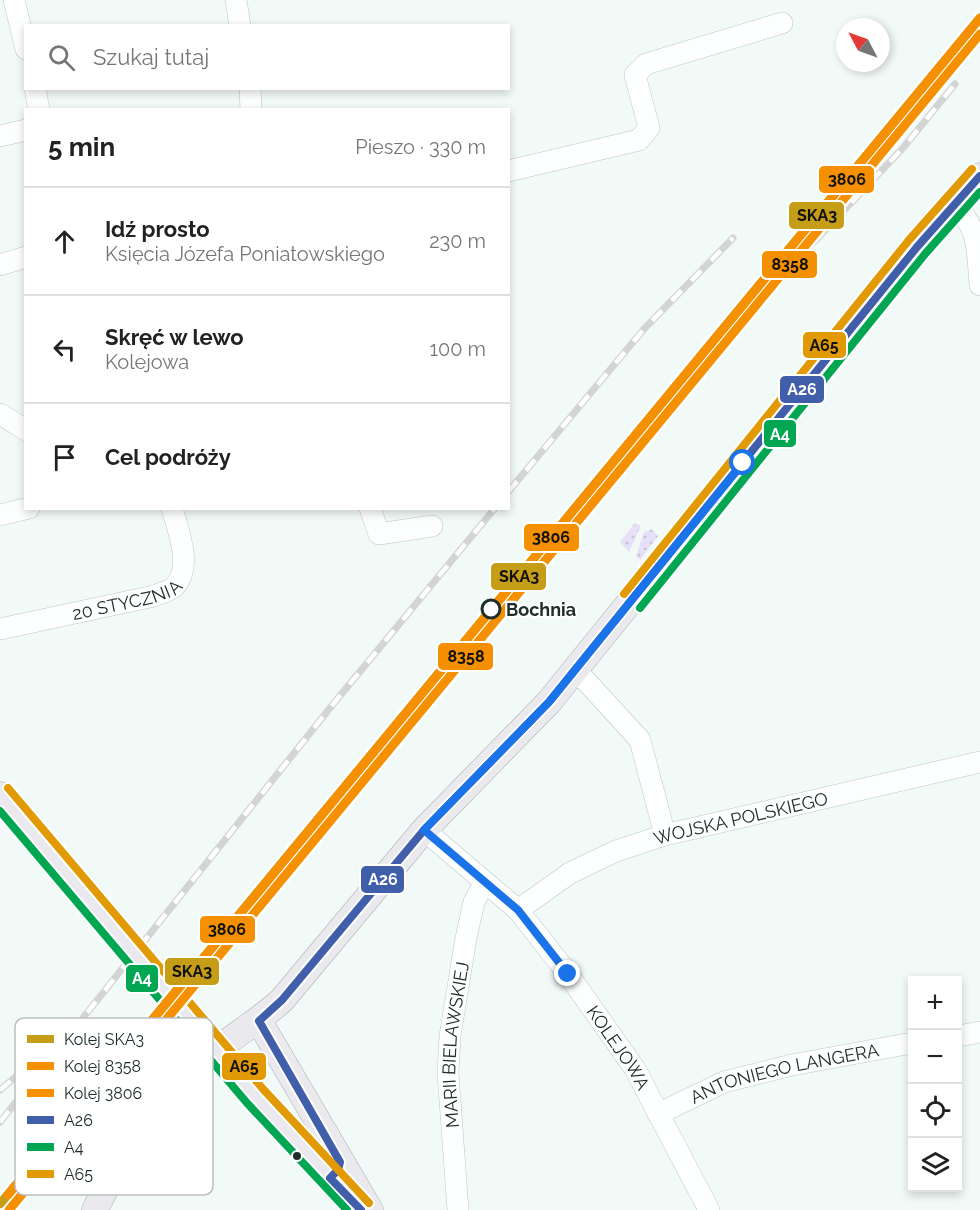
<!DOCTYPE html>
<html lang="pl">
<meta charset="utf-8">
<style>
body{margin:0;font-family:Raleway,sans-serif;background:#f6f6f6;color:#222}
.controls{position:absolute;right:18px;bottom:18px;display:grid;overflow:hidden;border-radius:0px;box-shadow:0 3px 9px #0003}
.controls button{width:54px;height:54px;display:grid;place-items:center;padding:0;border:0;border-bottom:2px solid #e0e0e0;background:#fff;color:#222;font:30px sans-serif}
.compass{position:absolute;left:836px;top:18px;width:54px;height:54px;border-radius:50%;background:#fff;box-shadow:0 3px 9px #0003;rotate:311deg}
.stop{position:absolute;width:18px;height:18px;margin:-14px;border:4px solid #1a73e8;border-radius:50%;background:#fff}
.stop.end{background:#1a73e8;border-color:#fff;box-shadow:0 2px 6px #0008}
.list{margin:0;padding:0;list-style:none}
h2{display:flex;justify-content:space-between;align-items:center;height:78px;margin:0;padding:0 24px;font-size:26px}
h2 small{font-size:20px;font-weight:400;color:#767676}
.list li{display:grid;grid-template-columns:39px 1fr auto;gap:18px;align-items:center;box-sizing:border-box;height:108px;padding:0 24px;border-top:2px solid #e0e0e0}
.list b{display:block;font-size:22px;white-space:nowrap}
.list p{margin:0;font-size:20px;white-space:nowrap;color:#767676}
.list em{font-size:20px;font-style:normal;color:#767676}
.icon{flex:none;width:33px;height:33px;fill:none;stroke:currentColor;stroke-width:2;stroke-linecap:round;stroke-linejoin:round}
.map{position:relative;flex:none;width:980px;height:1210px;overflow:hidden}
.search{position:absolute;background:#fff;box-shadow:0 3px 9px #0003;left:24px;top:24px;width:486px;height:66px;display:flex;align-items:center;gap:15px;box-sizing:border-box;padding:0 21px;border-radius:0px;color:#767676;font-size:22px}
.panel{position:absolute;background:#fff;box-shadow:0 3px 9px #0003;left:24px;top:108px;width:486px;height:402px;border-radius:0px}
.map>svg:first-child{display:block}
.grass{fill:url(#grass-dots)}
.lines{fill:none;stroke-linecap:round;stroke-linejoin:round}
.minor-casing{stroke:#bdc7c4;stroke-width:22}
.major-casing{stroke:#adafb5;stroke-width:27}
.minor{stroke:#fdfefe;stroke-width:21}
.major{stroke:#eae9ed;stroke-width:26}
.rail-casing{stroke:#d2d5d3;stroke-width:7}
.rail{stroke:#fff;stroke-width:4.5;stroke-dasharray:14;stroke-linecap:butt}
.major-bridge-casing{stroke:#adafb5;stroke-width:27;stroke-linecap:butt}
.major-bridge{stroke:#eae9ed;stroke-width:26}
.bus-1-casing{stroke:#fff;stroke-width:12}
.bus-2-casing{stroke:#fff;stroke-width:12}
.bus-3-casing{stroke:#fff;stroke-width:12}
.bus-1{stroke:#415eaa;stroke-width:8}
.bus-2{stroke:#00a651;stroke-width:8}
.bus-3{stroke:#e29a04;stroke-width:8}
.rail-1-casing{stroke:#fff;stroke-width:14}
.rail-2-casing{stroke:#fff;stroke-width:14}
.rail-3-casing{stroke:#fff;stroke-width:14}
.rail-1{stroke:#c69d16;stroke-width:9}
.rail-2{stroke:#f49002;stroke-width:9}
.rail-3{stroke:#f49002;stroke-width:9}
.route{stroke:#1a73e8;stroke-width:8}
.stop-dot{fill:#fff;stroke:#202e29;stroke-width:3}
.bus-dot{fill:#202e29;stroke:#fff;stroke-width:2}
.labels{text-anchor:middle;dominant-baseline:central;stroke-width:4.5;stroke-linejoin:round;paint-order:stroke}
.street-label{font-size:18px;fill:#202e29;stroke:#fff}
.stop-label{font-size:18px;font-weight:bold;fill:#202e29;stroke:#fff;text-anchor:start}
.key{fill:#fff;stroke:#bcc0bf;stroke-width:1.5}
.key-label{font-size:16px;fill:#202e29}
.line-badge{stroke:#fff;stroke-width:2}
.badge-label{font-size:16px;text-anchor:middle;font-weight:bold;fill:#fff}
.pale-badge-label{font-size:16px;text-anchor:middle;font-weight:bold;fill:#111}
</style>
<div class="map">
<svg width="980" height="1210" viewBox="0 0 980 1210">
<defs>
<pattern id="grass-dots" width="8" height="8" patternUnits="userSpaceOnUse" patternTransform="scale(1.5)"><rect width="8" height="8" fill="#e7e1f7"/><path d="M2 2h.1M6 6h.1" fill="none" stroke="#c6c1d4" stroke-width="1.8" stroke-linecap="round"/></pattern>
</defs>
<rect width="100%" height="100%" fill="#f2faf8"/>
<!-- grass -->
<path class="grass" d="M 635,523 L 641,526 L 629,552 L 620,542 Z
M 652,529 L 658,536 L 640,560 L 636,556 L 644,532 Z"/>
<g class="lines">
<defs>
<g id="minor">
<path d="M 14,0 L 26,49"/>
<path d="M 236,0 L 240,26"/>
<path d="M 35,88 L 39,110"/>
<path d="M 250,88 L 251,110"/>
<path d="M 0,136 L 26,130"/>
<path d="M 508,171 L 639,140 L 649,128 L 635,75 L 646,64 L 782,23"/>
<path d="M 954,204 C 980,229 977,251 980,285"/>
<path d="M 0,265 L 26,257"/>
<path d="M 0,414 L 26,430"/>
<path d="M 370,508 L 379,534 L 432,526"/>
<path d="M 0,515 L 29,508"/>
<path id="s1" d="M 0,629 L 154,596 C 160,593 171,591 175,586 C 193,566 178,531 172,508"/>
<path d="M 576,670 L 640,740 L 665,835"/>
<path id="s2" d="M 424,830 L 518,910 L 568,974 L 635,1069 L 709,1210"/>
<path id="s3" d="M 518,910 L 570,873 L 616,851 L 665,835 L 980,762"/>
<path d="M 958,1036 L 980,1032"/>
<path id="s4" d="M 658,1114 L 724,1082 L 792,1065 L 912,1043"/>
<path id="s5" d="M 458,1210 L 448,1073 L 450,1036 L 466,938 L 474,902 L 485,882"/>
</g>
<path id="major" d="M 0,795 L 75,882
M 259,1021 L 370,1210
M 233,1070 L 302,1149 L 354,1203
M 95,1210 C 120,1156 154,1104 198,1064 C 225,1041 256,1024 282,1000 L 424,830 L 549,702 L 917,247 L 980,176"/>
</defs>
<!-- minor casing -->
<use href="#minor" class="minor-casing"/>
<!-- major casing -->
<use href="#major" class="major-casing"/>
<!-- minor -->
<use href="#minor" class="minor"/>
<!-- major -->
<use href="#major" class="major"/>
<defs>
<path id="rail" d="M 813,243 L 903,148 L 955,84
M 508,492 L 644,329 L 733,238
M 0,1090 L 53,1045
M 0,1122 L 334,703 L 495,508"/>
</defs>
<!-- rail casing -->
<use href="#rail" class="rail-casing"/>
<!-- rail -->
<use href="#rail" class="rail"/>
<defs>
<path id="major-bridge" d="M 75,882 L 233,1070"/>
</defs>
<!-- major-bridge casing -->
<use href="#major-bridge" class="major-bridge-casing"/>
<!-- major-bridge -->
<use href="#major-bridge" class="major-bridge"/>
<defs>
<path id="bus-1" d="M 259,1021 L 282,1000 L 424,830 L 549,702 L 917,247 L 980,176
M 259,1021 L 340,1162 L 338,1170 L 330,1178 L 361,1210"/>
<path id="bus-2" d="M 640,608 L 925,254 L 980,192
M 0,811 L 247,1103 L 347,1210"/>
<path id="bus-3" d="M 624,594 L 909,240 L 972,169
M 8,788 L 263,1089 L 369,1203"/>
</defs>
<!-- bus-1 casing -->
<use href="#bus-1" class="bus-1-casing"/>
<!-- bus-2 casing -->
<use href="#bus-2" class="bus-2-casing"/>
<!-- bus-3 casing -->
<use href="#bus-3" class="bus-3-casing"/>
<!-- bus-1 -->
<use href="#bus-1" class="bus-1"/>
<!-- bus-2 -->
<use href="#bus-2" class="bus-2"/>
<!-- bus-3 -->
<use href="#bus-3" class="bus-3"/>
<defs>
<path id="rail-1" d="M 0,1204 L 980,18"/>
<path id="rail-2" d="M 9,1210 L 980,34"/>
<path id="rail-3" d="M 8,1195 L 980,18"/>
</defs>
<!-- rail-1 casing -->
<use href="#rail-1" class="rail-1-casing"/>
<!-- rail-2 casing -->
<use href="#rail-2" class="rail-2-casing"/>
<!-- rail-3 casing -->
<use href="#rail-3" class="rail-3-casing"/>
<!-- rail-1 -->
<use href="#rail-1" class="rail-1"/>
<!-- rail-2 -->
<use href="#rail-2" class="rail-2"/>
<!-- rail-3 -->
<use href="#rail-3" class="rail-3"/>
</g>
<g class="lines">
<!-- route -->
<path class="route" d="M 568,974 L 518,910 L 424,830 L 549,702 L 743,463"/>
</g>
<!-- markers -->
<circle class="stop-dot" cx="491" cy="609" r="9"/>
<circle class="bus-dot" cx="297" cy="1156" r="5"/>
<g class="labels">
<!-- street labels -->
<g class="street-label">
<text stroke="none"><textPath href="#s1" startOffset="130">20 STYCZNIA</textPath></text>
<text stroke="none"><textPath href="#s3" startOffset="244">WOJSKA POLSKIEGO</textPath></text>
<text stroke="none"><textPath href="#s5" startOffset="166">MARII BIELAWSKIEJ</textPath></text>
<text stroke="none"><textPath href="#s2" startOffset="294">KOLEJOWA</textPath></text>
<text stroke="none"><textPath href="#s4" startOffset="134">ANTONIEGO LANGERA</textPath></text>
</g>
<!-- stop labels -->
<g class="stop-label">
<text x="506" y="609">Bochnia</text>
</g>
</g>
<!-- legend -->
<rect x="15" y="1018" width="198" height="177" rx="9" class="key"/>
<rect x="27" y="1035" width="27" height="8" fill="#c69d16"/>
<rect x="27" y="1062" width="27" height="8" fill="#f49002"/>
<rect x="27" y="1089" width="27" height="8" fill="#f49002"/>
<rect x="27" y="1116" width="27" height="8" fill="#415eaa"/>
<rect x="27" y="1143" width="27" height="8" fill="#00a651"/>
<rect x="27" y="1170" width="27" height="8" fill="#e29a04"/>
<g class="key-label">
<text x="64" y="1045">Kolej SKA3</text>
<text x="64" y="1072">Kolej 8358</text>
<text x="64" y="1099">Kolej 3806</text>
<text x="64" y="1126">A26</text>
<text x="64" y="1153">A4</text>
<text x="64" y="1180">A65</text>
</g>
<g class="line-badge">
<rect x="818" y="165" width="57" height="29" rx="6" fill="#f49002"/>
<rect x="788" y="201" width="57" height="29" rx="6" fill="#c69d16"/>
<rect x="761" y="250" width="57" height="29" rx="6" fill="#f49002"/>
<rect x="802" y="331" width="45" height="28" rx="6" fill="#e29a04"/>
<rect x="779" y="375" width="46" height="29" rx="6" fill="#415eaa"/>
<rect x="763" y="419" width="34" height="29" rx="6" fill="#00a651"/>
<rect x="523" y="523" width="57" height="29" rx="6" fill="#f49002"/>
<rect x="490" y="562" width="57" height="29" rx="6" fill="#c69d16"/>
<rect x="437" y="642" width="57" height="29" rx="6" fill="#f49002"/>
<rect x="360" y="865" width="45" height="29" rx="6" fill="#415eaa"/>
<rect x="199" y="915" width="57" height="29" rx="6" fill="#f49002"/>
<rect x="164" y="957" width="56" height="29" rx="6" fill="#c69d16"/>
<rect x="125" y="964" width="34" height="29" rx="6" fill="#00a651"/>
<rect x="221" y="1052" width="46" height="29" rx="6" fill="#e29a04"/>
</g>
<g class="badge-label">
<text x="802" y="395">A26</text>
<text x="780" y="440">A4</text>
<text x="383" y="885">A26</text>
<text x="142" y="984">A4</text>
</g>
<g class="pale-badge-label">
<text x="847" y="185">3806</text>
<text x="817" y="221">SKA3</text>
<text x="790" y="270">8358</text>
<text x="824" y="351">A65</text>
<text x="551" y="543">3806</text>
<text x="519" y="582">SKA3</text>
<text x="466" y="662">8358</text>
<text x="227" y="935">3806</text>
<text x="192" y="977">SKA3</text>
<text x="244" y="1072">A65</text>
</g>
</svg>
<div class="controls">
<button>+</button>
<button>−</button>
<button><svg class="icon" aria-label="locate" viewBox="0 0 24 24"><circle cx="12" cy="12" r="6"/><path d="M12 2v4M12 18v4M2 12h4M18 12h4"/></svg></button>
<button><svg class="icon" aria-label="layers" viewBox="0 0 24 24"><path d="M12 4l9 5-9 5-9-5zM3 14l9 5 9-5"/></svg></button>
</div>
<svg class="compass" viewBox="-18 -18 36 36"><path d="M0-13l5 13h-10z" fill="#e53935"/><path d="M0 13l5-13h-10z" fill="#767676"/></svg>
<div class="stop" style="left:743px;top:463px"></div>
<div class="stop end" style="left:568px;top:974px"></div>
<div class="search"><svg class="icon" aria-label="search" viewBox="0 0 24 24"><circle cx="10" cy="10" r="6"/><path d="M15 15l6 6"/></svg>Szukaj tutaj</div>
<section class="panel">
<h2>5 min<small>Pieszo · 330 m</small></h2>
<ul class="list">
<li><svg class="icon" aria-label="ahead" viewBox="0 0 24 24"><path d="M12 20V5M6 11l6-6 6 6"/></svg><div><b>Idź prosto</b><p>Księcia Józefa Poniatowskiego</p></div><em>230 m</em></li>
<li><svg class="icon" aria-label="left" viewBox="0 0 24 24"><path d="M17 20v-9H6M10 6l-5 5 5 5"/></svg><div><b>Skręć w lewo</b><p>Kolejowa</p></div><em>100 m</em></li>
<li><svg class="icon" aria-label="arrive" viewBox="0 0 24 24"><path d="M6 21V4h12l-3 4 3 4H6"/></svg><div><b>Cel podróży</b></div></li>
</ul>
</section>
</div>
